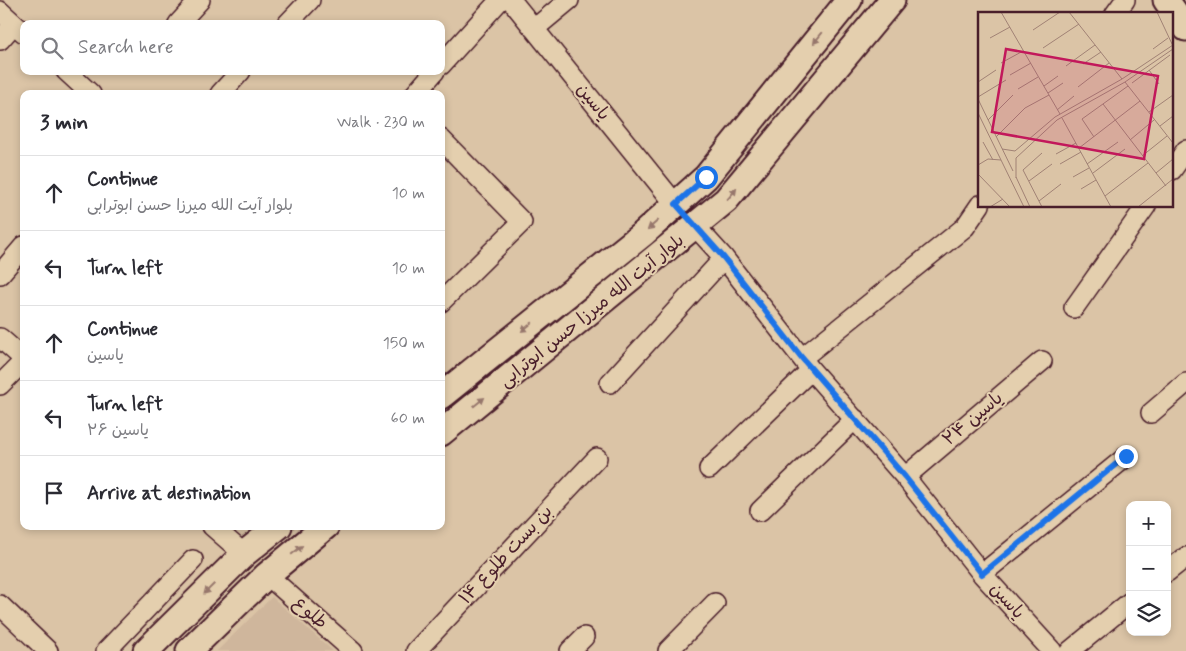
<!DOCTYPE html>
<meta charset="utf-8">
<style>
body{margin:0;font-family:Mynerve,"Playpen Sans Arabic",sans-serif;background:#f7f7f7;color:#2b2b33}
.controls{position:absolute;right:15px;bottom:15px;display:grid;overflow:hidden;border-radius:10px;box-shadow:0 2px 8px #0003}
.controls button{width:45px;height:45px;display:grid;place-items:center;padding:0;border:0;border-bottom:1px solid #e1e1e2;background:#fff;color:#2b2b33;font:25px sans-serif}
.stop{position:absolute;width:15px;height:15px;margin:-11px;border:4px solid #1a73e8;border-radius:50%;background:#fff}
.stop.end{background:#1a73e8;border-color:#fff;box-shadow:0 1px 5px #0008}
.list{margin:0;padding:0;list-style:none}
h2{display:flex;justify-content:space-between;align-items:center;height:65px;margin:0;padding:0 20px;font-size:21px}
h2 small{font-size:16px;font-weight:400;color:#7c7c81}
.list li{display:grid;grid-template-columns:32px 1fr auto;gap:15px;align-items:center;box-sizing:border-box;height:75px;padding:0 20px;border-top:1px solid #e1e1e2}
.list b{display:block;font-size:19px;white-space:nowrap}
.list p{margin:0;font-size:16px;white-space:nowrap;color:#7c7c81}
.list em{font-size:16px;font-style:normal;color:#7c7c81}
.icon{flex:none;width:28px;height:28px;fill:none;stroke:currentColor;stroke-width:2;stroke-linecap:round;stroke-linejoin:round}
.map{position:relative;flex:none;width:1186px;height:651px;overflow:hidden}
.search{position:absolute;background:#fff;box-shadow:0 2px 8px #0003;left:20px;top:20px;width:425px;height:55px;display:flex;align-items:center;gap:12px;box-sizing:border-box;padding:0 18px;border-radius:10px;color:#7c7c81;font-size:19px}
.panel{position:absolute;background:#fff;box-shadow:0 2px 8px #0003;left:20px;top:90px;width:425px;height:440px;border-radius:10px}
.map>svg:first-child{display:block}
.built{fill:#cfb69c}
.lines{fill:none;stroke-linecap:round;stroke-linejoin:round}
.minor-casing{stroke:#4a1f2b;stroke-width:22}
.major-casing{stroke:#4a1f2b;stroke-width:29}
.minor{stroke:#e4cfae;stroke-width:19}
.major{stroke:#e4cfae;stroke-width:25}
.oneway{fill:#97776c}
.route{stroke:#1a73e8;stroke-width:6}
.labels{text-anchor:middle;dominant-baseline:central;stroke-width:4;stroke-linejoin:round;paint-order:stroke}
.street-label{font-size:18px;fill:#4a1f2b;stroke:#e4cfae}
.inset-road{fill:none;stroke:#a18275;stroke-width:1}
.view{fill:#c2185b;fill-opacity:0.15;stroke:#c2185b;stroke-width:2.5}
.inset-edge{fill:none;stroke:#4a1f2b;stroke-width:2.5}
</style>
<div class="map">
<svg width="1186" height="651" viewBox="0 0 1186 651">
<rect width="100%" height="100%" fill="#dbc4a6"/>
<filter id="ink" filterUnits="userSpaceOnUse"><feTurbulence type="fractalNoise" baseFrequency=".02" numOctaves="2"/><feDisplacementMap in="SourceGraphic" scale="10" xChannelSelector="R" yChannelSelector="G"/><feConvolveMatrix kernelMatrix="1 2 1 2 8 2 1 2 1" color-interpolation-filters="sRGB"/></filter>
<g filter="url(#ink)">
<!-- built -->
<path class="built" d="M 272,597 L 333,651 L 217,651 Z"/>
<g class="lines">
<defs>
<path id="minor" d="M 511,0 L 676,205
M 0,11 L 24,33
M 1115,14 L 1125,0
M 178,24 L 200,0
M 287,24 L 310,0
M 534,29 L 569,0
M 0,40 L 14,24
M 441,65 L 500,0
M 66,71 L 91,94
M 220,94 L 241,71
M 415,94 L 435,71
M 441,139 L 522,222 L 441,302
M 1172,170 L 1186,150
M 695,226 L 724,258 L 811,370 L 905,477 L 982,574 L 1052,651
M 0,274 L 24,246
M 1074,308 L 1146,206
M 0,338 L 24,359
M 802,358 L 965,227 L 980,205
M 610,383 L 724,258
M 0,385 L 24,361
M 1151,413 L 1186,383
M 709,469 L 811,370
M 905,477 L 1042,361
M 760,511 L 855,419
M 212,526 L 244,554
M 1167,572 L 1186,557
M 982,574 L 1126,457
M 267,575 L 353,651
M 0,605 L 48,651
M 106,651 L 193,560
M 416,651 L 597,458
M 570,651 L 584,637
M 668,651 L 715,603
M 1070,651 L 1130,602"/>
<path id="major" d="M 1166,0 L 1186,28
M 441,396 L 644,233 L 706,177 L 849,0
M 441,433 L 726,200 L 892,0
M 146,651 L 244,554 L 279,526
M 189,651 L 267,575 L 326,526"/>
</defs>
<!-- minor casing -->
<use href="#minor" class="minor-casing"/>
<!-- major casing -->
<use href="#major" class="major-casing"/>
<!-- minor -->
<use href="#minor" class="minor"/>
<!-- major -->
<use href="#major" class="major"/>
</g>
<!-- one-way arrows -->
<defs><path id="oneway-solid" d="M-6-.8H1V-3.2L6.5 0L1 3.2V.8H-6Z" transform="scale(1.25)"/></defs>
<g class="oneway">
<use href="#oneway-solid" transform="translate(818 38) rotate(129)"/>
<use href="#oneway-solid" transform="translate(732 194) rotate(-50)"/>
<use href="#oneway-solid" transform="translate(653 225) rotate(139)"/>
<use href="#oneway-solid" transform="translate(527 327) rotate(141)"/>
<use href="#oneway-solid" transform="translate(479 402) rotate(-39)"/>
<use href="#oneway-solid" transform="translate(297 550) rotate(-39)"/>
<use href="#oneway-solid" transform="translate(209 589) rotate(135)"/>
</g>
</g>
<g class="lines" filter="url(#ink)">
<!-- route -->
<path class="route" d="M 706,177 L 676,204 L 724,258 L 802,358 L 905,477 L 982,574 L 1126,456"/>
</g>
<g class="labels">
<!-- street labels -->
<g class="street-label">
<text transform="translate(593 102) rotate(51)">یاسین</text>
<text transform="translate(592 311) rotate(-39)">بلوار آیت الله میرزا حسن ابوترابی</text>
<text transform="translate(973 419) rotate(-40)">یاسین ۲۴</text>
<text transform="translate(506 555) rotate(-47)">بن بست طلوع ۱۴</text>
<text transform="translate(1007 601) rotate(48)">یاسین</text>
<text transform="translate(310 613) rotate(42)">طلوع</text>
</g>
</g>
<!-- overview -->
<g transform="translate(978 12)">
<rect width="195" height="195" fill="#dbc4a6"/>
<path class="inset-road" d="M 23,0 L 82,102M 91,0 L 144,67M 179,0 L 195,34M 55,18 L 82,0M 12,26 L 32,15M 65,36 L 101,12M 175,37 L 190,26M 23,51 L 45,39M 105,52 L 123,40M 88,54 L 117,33M 171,58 L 181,72M 32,63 L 53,51M 0,70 L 18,58M 147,70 L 195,131M 154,71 L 192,43M 66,74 L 80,64M 100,75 L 131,51M 40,77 L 60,65M 70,81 L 85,71M 0,85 L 28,68M 0,87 L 35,159M 125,92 L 188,174M 79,98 L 96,84M 171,100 L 195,83M 0,101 L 46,195M 84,106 L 133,195M 10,108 L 35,83M 182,114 L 195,104M 18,125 L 47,96 L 71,83M 116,125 L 104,107 L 150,74M 152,128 L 176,108M 5,130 L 15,148M 101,136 L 162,89M 24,137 L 37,139 L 77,105 L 144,67 L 195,33M 64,141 L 45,158 L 64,195M 78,142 L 98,131M 164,144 L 189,124M 82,152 L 103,140M 109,152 L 140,130M 0,153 L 10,147 L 23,148M 115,161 L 147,137M 178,161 L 195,147M 0,162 L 32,195M 38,165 L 52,195M 95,165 L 111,156M 38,166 L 38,146 L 79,108 L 147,70 L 195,37M 51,169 L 74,152M 103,177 L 118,168M 127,184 L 170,151M 61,189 L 83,172M 12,195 L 25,187M 160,195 L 195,167"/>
<path class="view" d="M 28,37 L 180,64 L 166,147 L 14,120 Z"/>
<rect width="195" height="195" class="inset-edge"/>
</g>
</svg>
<div class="controls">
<button>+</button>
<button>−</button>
<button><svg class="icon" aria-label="layers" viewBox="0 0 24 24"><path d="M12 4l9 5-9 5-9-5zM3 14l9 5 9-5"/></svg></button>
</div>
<div class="stop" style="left:706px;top:177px"></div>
<div class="stop end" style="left:1126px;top:456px"></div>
<div class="search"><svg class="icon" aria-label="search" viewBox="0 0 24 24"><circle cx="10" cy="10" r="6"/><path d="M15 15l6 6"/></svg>Search here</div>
<section class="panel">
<h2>3 min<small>Walk · 230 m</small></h2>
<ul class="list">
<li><svg class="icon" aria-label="ahead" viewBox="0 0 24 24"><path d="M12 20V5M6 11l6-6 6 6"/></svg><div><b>Continue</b><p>بلوار آیت الله میرزا حسن ابوترابی</p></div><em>10 m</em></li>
<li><svg class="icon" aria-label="left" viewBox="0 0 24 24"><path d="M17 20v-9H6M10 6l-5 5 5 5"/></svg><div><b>Turn left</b></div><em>10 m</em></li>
<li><svg class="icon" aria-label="ahead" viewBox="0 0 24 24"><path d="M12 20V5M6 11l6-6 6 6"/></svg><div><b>Continue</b><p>یاسین</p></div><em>150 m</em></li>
<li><svg class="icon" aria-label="left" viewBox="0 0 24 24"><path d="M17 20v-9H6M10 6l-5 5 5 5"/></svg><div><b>Turn left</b><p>یاسین ۲۶</p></div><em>60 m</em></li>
<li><svg class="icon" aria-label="arrive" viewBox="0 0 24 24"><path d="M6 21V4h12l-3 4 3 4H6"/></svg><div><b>Arrive at destination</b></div></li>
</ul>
</section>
</div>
